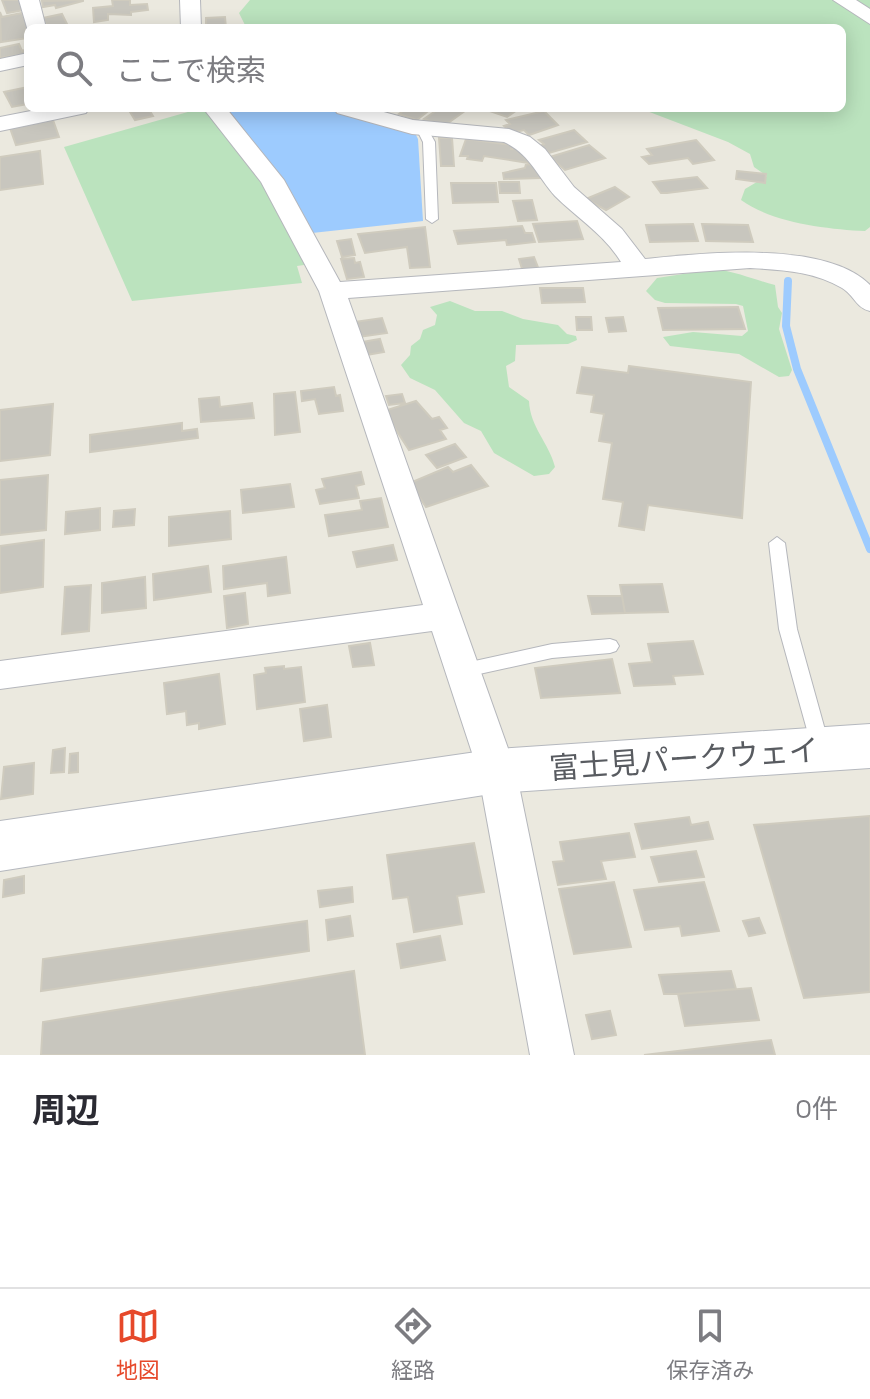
<!DOCTYPE html>
<html lang="ja">
<meta charset="utf-8">
<style>
body{margin:0;font-family:"Space Grotesk","Noto Sans JP",sans-serif;background:#f2f2f3;color:#2b2b33}
.list{margin:0;padding:0;list-style:none}
h2{display:flex;justify-content:space-between;align-items:center;height:104px;margin:0;padding:0 32px;font-size:34px}
h2 small{font-size:26px;font-weight:400;color:#7c7c81}
.icon{flex:none;width:44px;height:44px;fill:none;stroke:currentColor;stroke-width:2;stroke-linecap:round;stroke-linejoin:round}
.map{position:relative;flex:none;width:870px;height:1055px;overflow:hidden}
.search{position:absolute;background:#fff;box-shadow:0 4px 20px #0003;left:24px;right:24px;top:24px;height:88px;display:flex;align-items:center;gap:20px;box-sizing:border-box;padding:0 28px;border-radius:12px;color:#7c7c81;font-size:30px}
.sheet{height:232px;background:#fff}
nav{display:flex;justify-content:space-around;align-items:center;box-sizing:border-box;height:112px;border-top:2px solid #e1e1e2;background:#fff;font-size:22px;color:#7c7c81}
nav a{display:grid;justify-items:center;gap:4px}
nav .on{color:#e6482a}
.map>svg:first-child{display:block}
.green{fill:#bbe3be}
.water{fill:#9dcbfe}
.lines{fill:none;stroke-linecap:round;stroke-linejoin:round}
.stream{stroke:#9dcbfe;stroke-width:8}
.building{fill:#c8c6be;stroke:#cfcbbe;stroke-width:2}
.lane-casing{stroke:#b5b7bc;stroke-width:2}
.street-casing{stroke:#b5b7bc;stroke-width:2}
.secondary-casing{stroke:#b5b8be;stroke-width:2}
.lane{fill:#fff;fill-rule:evenodd}
.street{fill:#fff;fill-rule:evenodd}
.secondary{fill:#fff;fill-rule:evenodd}
.labels{text-anchor:middle;dominant-baseline:central;stroke-width:6;stroke-linejoin:round;paint-order:stroke}
.street-label{font-size:30px;fill:#585b60;stroke:#fff}
</style>
<div class="map">
<svg width="870" height="1055" viewBox="0 0 870 1055">
<rect width="100%" height="100%" fill="#ebe9df"/>
<!-- green -->
<path class="green" d="M 250,0 L 870,0 L 870,227 L 865,231 C 827,229 773,223 741,200 L 745,189 L 767,176 L 754,167 L 750,154 L 728,142 L 639,108 L 842,108 L 842,28 L 249,28 L 245,25 L 239,13 Z
M 202,108 L 208,108 L 254,166 L 311,264 L 297,266 L 302,283 L 132,301 L 64,147 Z
M 716,269 C 737,272 755,280 775,285 L 778,307 L 782,313 L 779,329 L 792,370 L 789,376 L 779,377 L 739,354 L 670,346 L 663,337 L 693,332 L 742,336 L 748,331 L 743,306 L 736,304 L 665,303 L 655,300 L 646,291 L 657,278 Z
M 450,301 L 475,311 L 502,311 L 523,319 L 558,325 L 567,334 L 576,336 L 577,340 L 568,344 L 516,345 L 515,361 L 506,366 L 509,387 L 529,401 C 530,427 549,443 555,467 L 549,474 L 534,476 L 494,453 L 481,431 L 464,423 L 435,390 L 410,378 L 401,365 L 410,355 L 411,346 L 420,339 L 423,330 L 435,325 L 437,315 L 430,307 Z"/>
<!-- water -->
<path class="water" d="M 226,108 L 331,108 L 415,133 L 418,139 L 423,221 L 312,233 Z"/>
<g class="lines">
<!-- stream -->
<path class="stream" d="M 788,281 L 786,326 L 797,369 L 870,549"/>
</g>
<!-- building -->
<path class="building" d="M 2,0 L 20,0 L 24,10 L 7,13 Z
M 112,0 L 130,0 L 130,5 L 147,4 L 148,10 L 131,12 L 131,15 L 108,14 L 108,20 L 94,22 L 93,8 L 113,6 Z
M 42,1 L 83,0 L 83,1 L 56,8 L 55,5 L 43,7 Z
M 0,12 L 2,17 L 22,13 L 28,28 L 28,38 L 1,42 Z
M 62,14 L 69,28 L 48,28 L 43,18 Z
M 225,17 L 226,28 L 206,28 L 206,18 Z
M 19,44 L 22,51 L 28,49 L 28,53 L 0,58 L 0,48 Z
M 28,87 L 28,104 L 12,107 L 4,92 Z
M 148,108 L 153,116 L 135,120 L 130,112 Z
M 407,108 L 432,108 L 417,120 L 399,114 Z
M 440,108 L 469,108 L 444,126 L 424,119 Z
M 481,108 L 520,108 L 507,117 Z
M 544,111 L 558,125 L 529,135 L 524,130 L 512,133 L 504,126 L 510,124 L 506,120 Z
M 53,120 L 59,137 L 16,145 L 10,128 Z
M 574,130 L 587,142 L 549,153 L 540,146 L 544,144 L 539,140 Z
M 439,138 L 452,138 L 454,166 L 441,166 Z
M 466,139 L 512,145 L 511,149 L 527,150 L 531,155 L 529,163 L 484,156 L 482,161 L 467,159 L 468,156 L 460,156 Z
M 696,140 L 714,160 L 693,164 L 688,158 L 649,164 L 642,157 L 652,155 L 647,149 Z
M 589,145 L 605,158 L 565,170 L 550,157 Z
M 40,151 L 43,184 L 0,190 L 0,157 Z
M 526,164 L 537,165 L 540,178 L 504,179 L 503,173 L 525,168 Z
M 737,171 L 766,174 L 765,183 L 736,179 Z
M 697,177 L 707,188 L 667,193 L 661,193 L 653,182 Z
M 499,182 L 519,182 L 520,193 L 500,193 Z
M 451,183 L 496,183 L 498,202 L 453,203 Z
M 615,187 L 629,197 L 606,210 L 586,199 Z
M 532,200 L 537,220 L 518,221 L 513,201 Z
M 577,221 L 583,239 L 539,242 L 533,224 Z
M 693,224 L 698,241 L 650,242 L 646,225 Z
M 702,224 L 748,225 L 753,242 L 706,241 Z
M 522,226 L 525,233 L 532,233 L 535,242 L 507,245 L 506,240 L 458,244 L 454,231 Z
M 425,227 L 430,267 L 410,268 L 407,247 L 365,253 L 358,234 Z
M 351,239 L 355,255 L 342,257 L 337,241 Z
M 534,257 L 539,270 L 523,272 L 519,259 Z
M 354,258 L 355,263 L 360,262 L 364,277 L 347,279 L 341,259 Z
M 540,288 L 583,288 L 585,302 L 542,303 Z
M 738,307 L 745,329 L 663,330 L 658,308 Z
M 576,317 L 591,317 L 592,330 L 577,330 Z
M 623,317 L 626,331 L 609,332 L 606,318 Z
M 382,318 L 387,333 L 359,337 L 354,322 Z
M 380,339 L 384,352 L 366,355 L 362,342 Z
M 629,366 L 751,382 L 742,518 L 648,505 L 644,530 L 619,526 L 623,502 L 603,499 L 612,443 L 599,441 L 604,414 L 591,412 L 594,395 L 577,393 L 582,367 L 628,373 Z
M 334,387 L 336,396 L 340,395 L 343,411 L 319,414 L 315,399 L 302,401 L 301,391 Z
M 295,392 L 300,432 L 275,435 L 274,394 Z
M 402,394 L 405,403 L 389,405 L 386,396 Z
M 219,397 L 220,407 L 252,403 L 254,418 L 201,422 L 199,399 Z
M 416,401 L 432,419 L 439,417 L 447,428 L 440,430 L 446,439 L 409,450 L 384,411 Z
M 53,404 L 50,455 L 0,461 L 0,410 Z
M 182,423 L 182,431 L 197,429 L 198,438 L 90,452 L 90,435 Z
M 455,444 L 466,457 L 437,468 L 426,455 Z
M 471,465 L 488,486 L 426,507 L 410,483 L 448,467 L 453,472 Z
M 361,472 L 364,484 L 356,486 L 359,498 L 320,504 L 316,490 L 325,488 L 322,479 Z
M 48,475 L 46,530 L 0,535 L 0,480 Z
M 290,484 L 294,507 L 243,513 L 241,490 Z
M 381,498 L 388,527 L 329,536 L 325,515 L 362,510 L 360,501 Z
M 100,508 L 100,530 L 65,534 L 66,512 Z
M 135,509 L 134,525 L 113,527 L 114,511 Z
M 230,511 L 231,539 L 169,546 L 169,517 Z
M 44,540 L 43,587 L 0,593 L 0,546 Z
M 393,545 L 397,560 L 357,567 L 353,552 Z
M 286,557 L 290,593 L 268,596 L 267,583 L 224,589 L 223,566 Z
M 208,566 L 211,592 L 154,600 L 153,574 Z
M 145,577 L 146,608 L 102,613 L 102,583 Z
M 662,584 L 668,612 L 625,613 L 620,585 Z
M 91,585 L 89,631 L 62,634 L 65,587 Z
M 245,593 L 248,624 L 227,628 L 224,596 Z
M 588,596 L 622,596 L 625,613 L 592,614 Z
M 693,641 L 703,674 L 673,676 L 675,684 L 634,686 L 629,664 L 652,662 L 648,644 Z
M 370,643 L 374,665 L 353,667 L 349,646 Z
M 612,659 L 620,693 L 541,698 L 535,668 Z
M 284,666 L 284,669 L 301,667 L 305,702 L 257,709 L 254,675 L 266,673 L 265,668 Z
M 219,674 L 225,724 L 199,729 L 199,723 L 187,725 L 186,711 L 167,714 L 164,683 Z
M 327,705 L 331,737 L 304,741 L 300,709 Z
M 65,748 L 64,772 L 51,773 L 53,750 Z
M 78,753 L 78,772 L 69,773 L 70,754 Z
M 34,763 L 33,794 L 1,799 L 4,767 Z
M 870,816 L 870,992 L 804,998 L 754,825 Z
M 689,817 L 691,825 L 708,822 L 713,839 L 642,849 L 635,824 Z
M 629,833 L 635,857 L 601,861 L 606,879 L 558,885 L 553,862 L 564,861 L 560,842 Z
M 474,843 L 484,892 L 457,896 L 462,924 L 414,932 L 408,897 L 393,899 L 387,855 Z
M 696,851 L 704,877 L 659,882 L 651,857 Z
M 24,876 L 24,893 L 3,897 L 4,880 Z
M 614,882 L 631,947 L 574,954 L 559,889 Z
M 704,882 L 719,931 L 682,936 L 680,926 L 645,930 L 634,890 Z
M 352,887 L 353,902 L 320,907 L 318,891 Z
M 350,916 L 353,936 L 328,940 L 326,920 Z
M 759,918 L 765,933 L 749,936 L 743,921 Z
M 307,921 L 309,951 L 41,991 L 43,959 Z
M 440,936 L 445,960 L 401,968 L 397,944 Z
M 354,971 L 365,1055 L 41,1055 L 43,1022 Z
M 731,971 L 736,989 L 678,994 L 664,994 L 659,975 Z
M 751,988 L 759,1020 L 685,1026 L 678,994 Z
M 610,1011 L 616,1035 L 592,1039 L 586,1015 Z
M 771,1040 L 775,1055 L 644,1055 Z"/>
<g class="lines">
<defs>
<path id="lane" d="M 422,125 L 426,126 L 435,142 L 438,219 L 432,223 L 426,219 L 423,142 L 416,128 Z
M 777,537 L 785,543 L 797,629 L 830,748 L 828,754 L 821,756 L 814,754 L 812,748 L 779,629 L 769,543 Z
M 610,639 L 616,641 L 619,646 L 616,651 L 610,653 L 552,658 L 461,678 L 455,676 L 452,671 L 455,666 L 461,664 L 552,644 Z"/>
<path id="street" d="M 19,0 L 39,0 L 46,28 L 28,28 L 28,31 Z
M 180,0 L 200,0 L 201,28 L 181,28 Z
M 833,0 L 856,0 L 870,9 L 870,24 Z
M 28,53 L 28,65 L 0,71 L 0,59 Z
M 46,108 L 89,108 L 86,113 L 0,131 L 0,117 Z
M 203,108 L 226,108 L 284,180 L 340,282 L 621,262 C 604,234 577,218 555,196 C 537,176 530,154 504,142 L 412,134 L 337,113 L 334,108 L 369,108 L 413,120 L 509,129 L 530,137 L 545,149 L 574,187 L 622,229 L 645,259 C 703,253 826,240 870,285 L 870,311 C 856,308 854,295 842,288 C 813,271 782,270 750,268 L 348,298 L 516,771 L 574,1055 L 530,1055 L 478,771 L 432,631 L 0,689 L 0,661 L 423,605 L 319,291 L 261,182 Z"/>
<path id="secondary" d="M 870,724 L 870,768 L 497,793 L 0,871 L 0,821 L 497,749 Z"/>
</defs>
<!-- lane casing -->
<use href="#lane" class="lane-casing"/>
<!-- street casing -->
<use href="#street" class="street-casing"/>
<!-- secondary casing -->
<use href="#secondary" class="secondary-casing"/>
<!-- lane -->
<use href="#lane" class="lane"/>
<!-- street -->
<use href="#street" class="street"/>
<!-- secondary -->
<use href="#secondary" class="secondary"/>
</g>
<g class="labels">
<!-- street labels -->
<g class="street-label">
<text transform="translate(684 759) rotate(-4)">富士見パークウェイ</text>
</g>
</g>
</svg>
<div class="search"><svg class="icon" aria-label="search" viewBox="0 0 24 24"><circle cx="10" cy="10" r="6"/><path d="M15 15l6 6"/></svg>ここで検索</div>
</div>
<section class="sheet">
<h2>周辺<small>0件</small></h2>
<ul class="list">
</ul>
</section>
<nav>
<a class="on"><svg class="icon" aria-label="map" viewBox="0 0 24 24"><path d="M3 6l6-2 6 2 6-2v14l-6 2-6-2-6 2zM9 4v14M15 6v14"/></svg>地図</a>
<a><svg class="icon" aria-label="directions" viewBox="0 0 24 24"><path d="M12 3l9 9-9 9-9-9zM9 14v-3h6M13 9l2 2-2 2"/></svg>経路</a>
<a><svg class="icon" aria-label="saved" viewBox="0 0 24 24"><path d="M7 4h10v16l-5-4-5 4z"/></svg>保存済み</a>
</nav>
